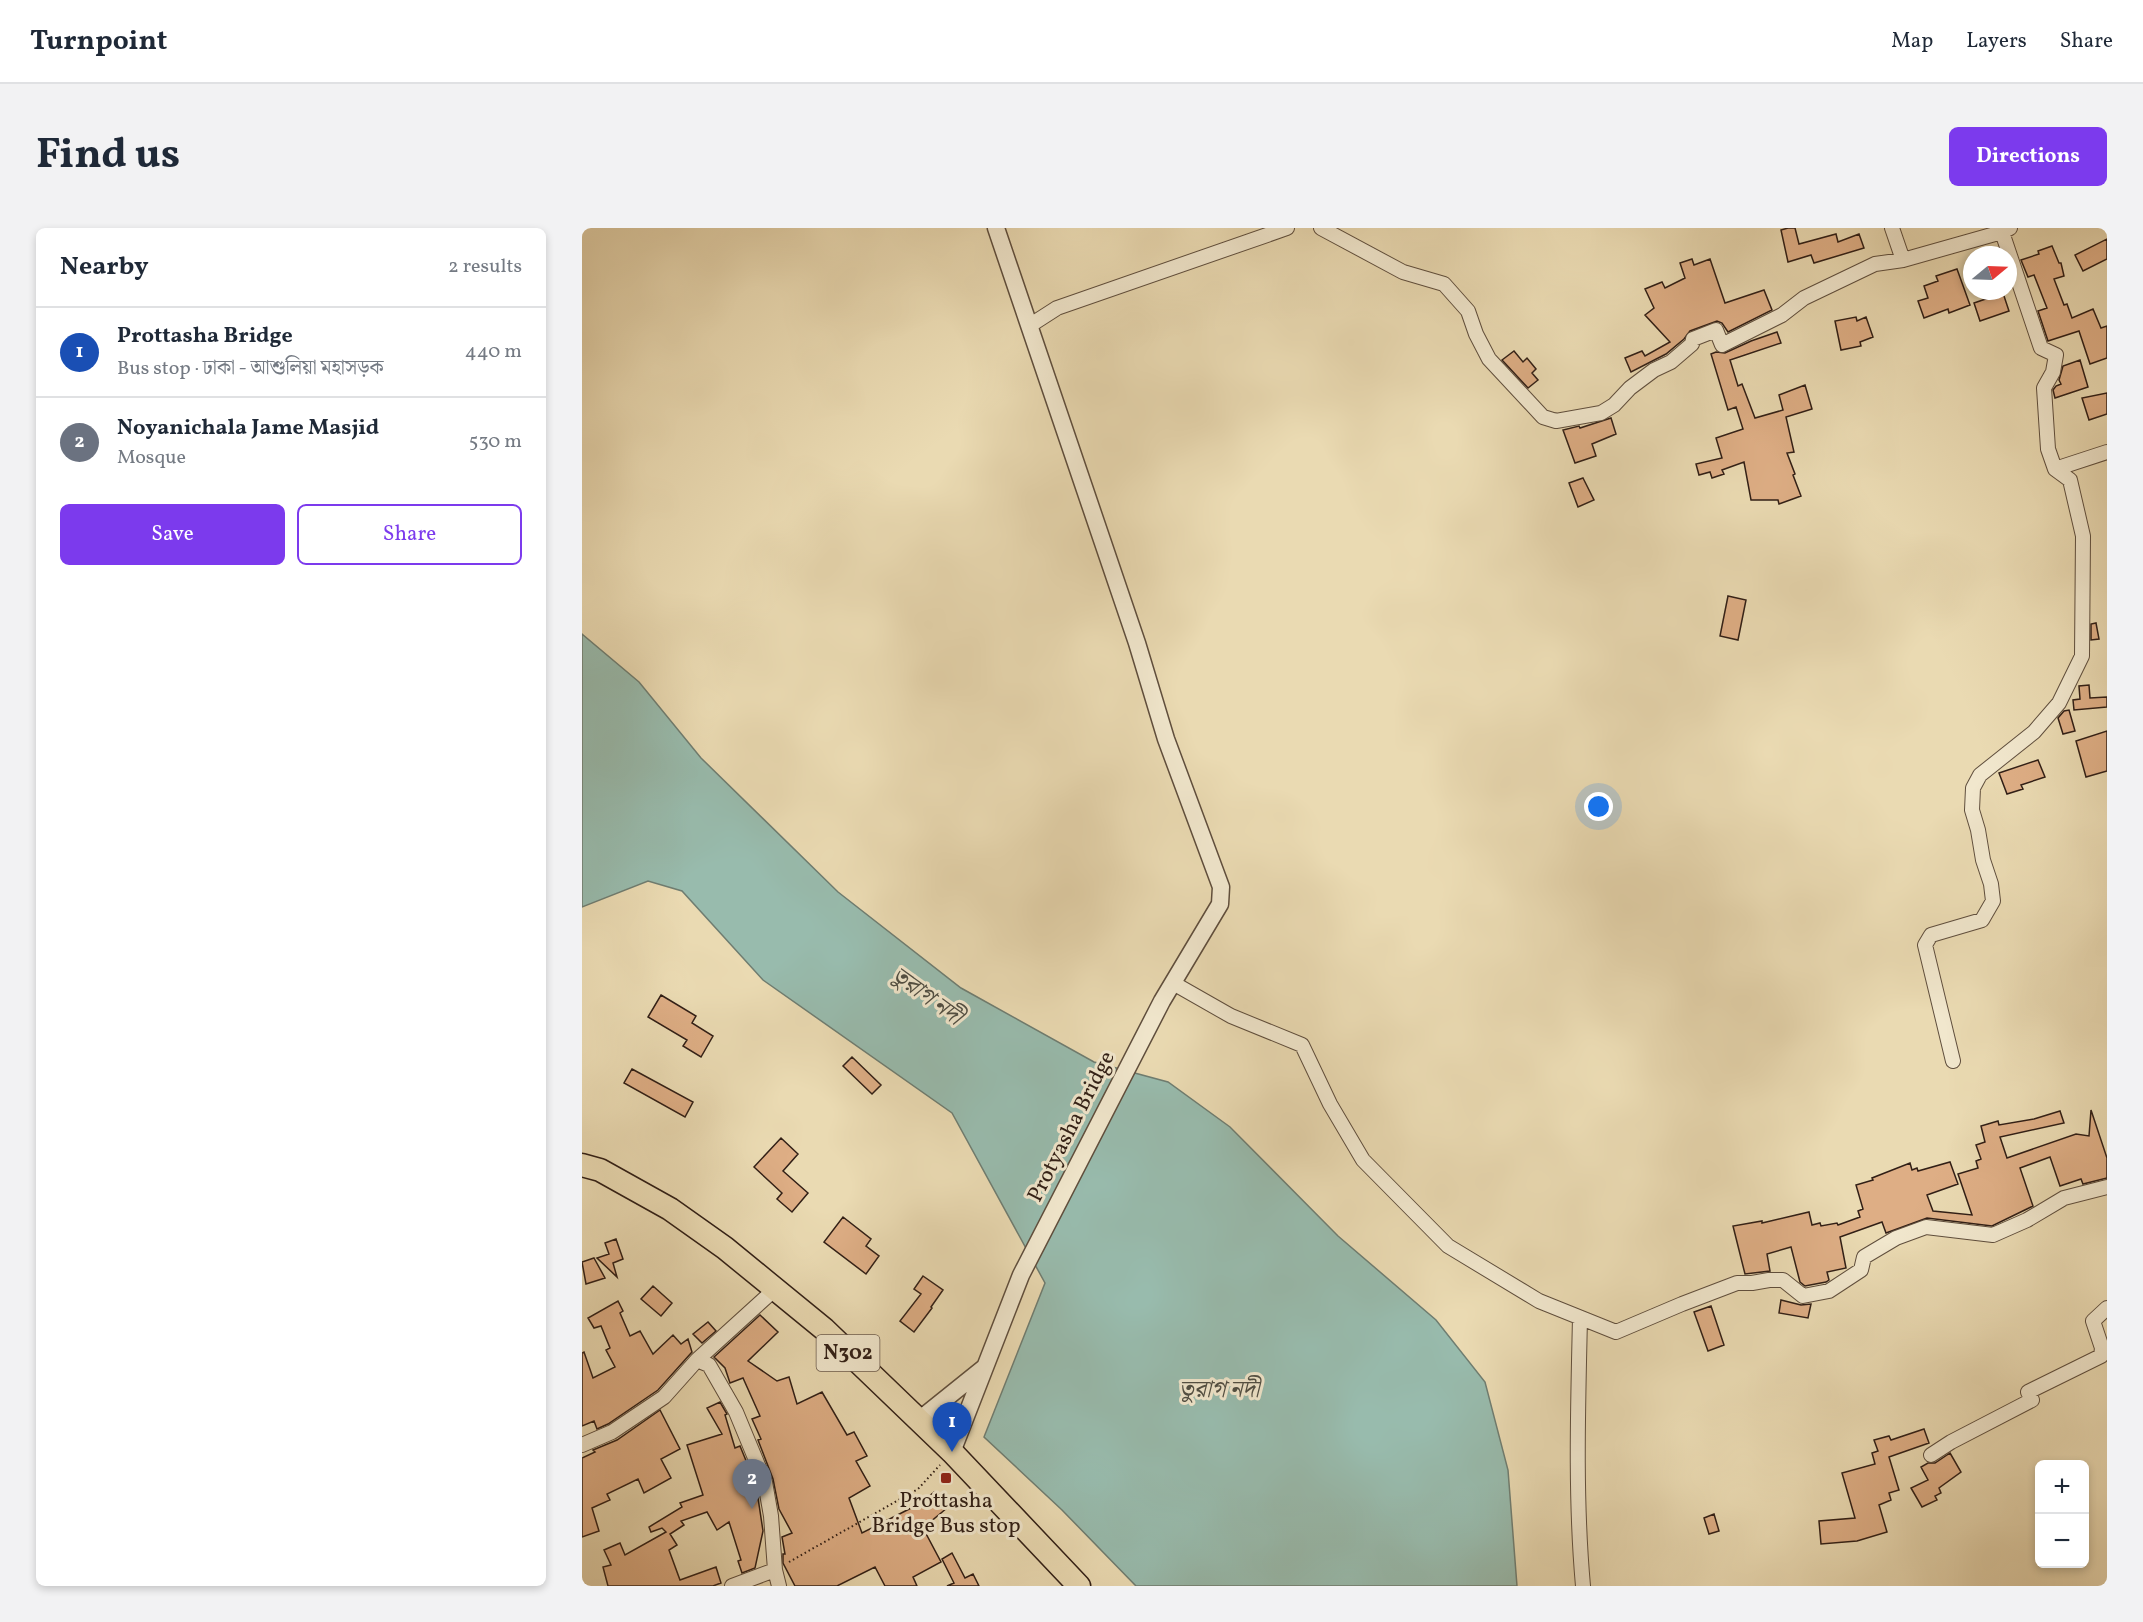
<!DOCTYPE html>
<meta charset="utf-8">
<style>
body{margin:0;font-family:Vollkorn,"Noto Serif Bengali",serif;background:#f2f2f3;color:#1f2937}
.controls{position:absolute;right:18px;bottom:18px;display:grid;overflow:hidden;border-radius:9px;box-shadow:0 3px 9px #0003}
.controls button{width:54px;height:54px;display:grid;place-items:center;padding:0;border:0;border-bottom:2px solid #e0e1e3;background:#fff;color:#1f2937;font:30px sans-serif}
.compass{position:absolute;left:1381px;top:18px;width:54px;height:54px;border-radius:50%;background:#fff;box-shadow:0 3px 9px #0003;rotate:71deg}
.you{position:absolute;left:1017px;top:579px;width:21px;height:21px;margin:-15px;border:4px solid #fff;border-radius:50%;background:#1a73e8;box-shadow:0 0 0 9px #1a73e833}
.badge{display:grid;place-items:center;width:39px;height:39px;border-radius:50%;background:#7c3aed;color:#fff;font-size:20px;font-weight:700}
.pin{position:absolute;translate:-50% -50px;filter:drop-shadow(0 2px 3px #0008)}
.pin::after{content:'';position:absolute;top:32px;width:21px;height:18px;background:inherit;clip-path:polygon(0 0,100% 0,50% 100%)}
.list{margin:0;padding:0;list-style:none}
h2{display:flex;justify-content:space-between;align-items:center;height:78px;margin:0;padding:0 24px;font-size:26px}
h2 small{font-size:20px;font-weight:400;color:#747a83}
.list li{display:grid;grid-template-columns:39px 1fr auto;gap:18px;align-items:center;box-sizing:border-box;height:90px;padding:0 24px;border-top:2px solid #e0e1e3}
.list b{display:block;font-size:22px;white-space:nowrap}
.list p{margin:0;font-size:20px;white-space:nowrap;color:#747a83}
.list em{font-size:20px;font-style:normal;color:#747a83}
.actions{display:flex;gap:12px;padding:18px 24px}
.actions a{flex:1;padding:14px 0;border:2px solid #7c3aed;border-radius:9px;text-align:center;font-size:21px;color:#7c3aed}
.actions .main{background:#7c3aed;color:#fff}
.map{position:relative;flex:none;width:1525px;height:1358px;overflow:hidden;border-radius:9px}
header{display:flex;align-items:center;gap:36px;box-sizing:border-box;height:84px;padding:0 30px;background:#fff;border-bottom:2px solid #e0e1e3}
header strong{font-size:28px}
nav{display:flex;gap:33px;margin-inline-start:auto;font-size:21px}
.intro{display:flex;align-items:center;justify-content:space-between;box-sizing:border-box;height:144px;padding:0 36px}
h1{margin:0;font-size:42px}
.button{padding:15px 27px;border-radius:9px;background:#7c3aed;color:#fff;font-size:21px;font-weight:700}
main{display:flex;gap:36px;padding:0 36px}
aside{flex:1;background:#fff;border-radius:9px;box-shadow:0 3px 9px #0003}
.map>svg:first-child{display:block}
.water{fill:#98bbad;stroke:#6f7d71;stroke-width:1.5}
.building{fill:#deae85;stroke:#311f16;stroke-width:1.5}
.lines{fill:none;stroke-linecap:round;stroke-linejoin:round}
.minor-casing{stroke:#5f4e3d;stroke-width:16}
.tertiary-casing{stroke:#5f4e3d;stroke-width:19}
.trunk-casing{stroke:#311f16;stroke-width:25}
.path{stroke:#311f16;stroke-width:2;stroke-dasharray:1.5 3;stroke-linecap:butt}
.minor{stroke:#f1e7cd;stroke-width:14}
.tertiary{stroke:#f1e7cd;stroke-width:16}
.trunk{stroke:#eadab2;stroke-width:22}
.poi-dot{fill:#8f2418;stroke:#f1e7cd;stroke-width:2}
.labels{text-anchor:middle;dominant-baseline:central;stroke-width:6;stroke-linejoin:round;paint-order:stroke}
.shield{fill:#f1e7cd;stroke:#6b5b4d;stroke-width:1.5}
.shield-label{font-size:21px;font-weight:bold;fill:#311f16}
.street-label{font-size:22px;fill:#311f16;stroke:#f1e7cd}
.poi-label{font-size:22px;fill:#311f16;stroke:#f1e7cd}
.water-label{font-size:24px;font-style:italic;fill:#504e43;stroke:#f1e7cd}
</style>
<header>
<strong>Turnpoint</strong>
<nav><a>Map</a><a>Layers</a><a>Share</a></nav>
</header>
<div class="intro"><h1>Find us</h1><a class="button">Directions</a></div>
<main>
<aside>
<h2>Nearby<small>2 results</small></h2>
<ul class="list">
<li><span class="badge" style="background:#1a4fb4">1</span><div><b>Prottasha Bridge</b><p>Bus stop · ঢাকা - আশুলিয়া মহাসড়ক</p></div><em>440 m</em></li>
<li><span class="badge" style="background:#6b7280">2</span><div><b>Noyanichala Jame Masjid</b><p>Mosque</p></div><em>530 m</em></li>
</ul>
<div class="actions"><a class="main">Save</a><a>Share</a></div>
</aside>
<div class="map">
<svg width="1525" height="1358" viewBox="0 0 1525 1358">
<rect width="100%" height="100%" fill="#eadab2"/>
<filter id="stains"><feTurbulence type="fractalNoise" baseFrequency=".00333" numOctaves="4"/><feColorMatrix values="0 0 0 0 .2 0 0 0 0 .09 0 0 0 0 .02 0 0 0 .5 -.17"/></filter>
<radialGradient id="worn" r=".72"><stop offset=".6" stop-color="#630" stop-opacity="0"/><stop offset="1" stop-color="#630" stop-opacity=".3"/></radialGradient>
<!-- water -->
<path class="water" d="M 0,406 L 57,454 L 119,530 L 256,664 L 379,760 L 512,834 L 586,854 L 648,899 L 756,1008 L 854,1092 L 903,1154 L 926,1242 L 935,1358 L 554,1358 L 480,1282 L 402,1209 L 463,1055 L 370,885 L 181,752 L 100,663 L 66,653 L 0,679 Z"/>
<!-- building -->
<path class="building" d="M 1206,0 L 1213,0 L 1217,16 L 1254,6 L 1256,14 L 1277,6 L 1282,20 L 1232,35 L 1229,27 L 1206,34 L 1199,2 Z
M 1525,11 L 1525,31 L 1501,43 L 1493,27 Z
M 1470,18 L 1477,35 L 1479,35 L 1482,48 L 1472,51 L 1482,77 L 1485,76 L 1490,90 L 1511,81 L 1519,100 L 1525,98 L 1525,130 L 1508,136 L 1497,103 L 1466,113 L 1456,83 L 1465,80 L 1452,47 L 1446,49 L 1439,32 L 1457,26 L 1456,23 Z
M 1110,31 L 1112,37 L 1128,31 L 1143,75 L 1182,62 L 1190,82 L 1146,104 L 1140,95 L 1135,93 L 1108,103 L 1102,111 L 1084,126 L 1049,144 L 1043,130 L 1060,123 L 1063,128 L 1088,114 L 1063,87 L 1072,80 L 1063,61 L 1080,54 L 1083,60 L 1103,50 L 1098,35 Z
M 1375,41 L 1388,77 L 1367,85 L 1366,81 L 1342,90 L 1336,73 L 1346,70 L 1342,58 L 1356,53 L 1354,48 Z
M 1421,65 L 1427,83 L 1398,93 L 1392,75 Z
M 1274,89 L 1275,93 L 1284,89 L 1291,109 L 1278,114 L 1279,118 L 1259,122 L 1253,93 Z
M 1195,104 L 1199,115 L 1148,132 L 1156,158 L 1160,156 L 1173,190 L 1201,182 L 1197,167 L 1223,157 L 1230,181 L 1204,189 L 1212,224 L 1205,225 L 1213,246 L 1211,247 L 1219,268 L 1197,276 L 1196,272 L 1169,272 L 1162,234 L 1140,242 L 1142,246 L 1130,250 L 1128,244 L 1117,247 L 1114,236 L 1140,230 L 1134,210 L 1161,201 L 1154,179 L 1146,182 L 1129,126 L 1134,124 L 1143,125 L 1169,113 Z
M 932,123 L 941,134 L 945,130 L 954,141 L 950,145 L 956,152 L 946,160 L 920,132 Z
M 1498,132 L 1506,159 L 1473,170 L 1471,162 L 1474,158 L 1479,156 L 1477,152 L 1481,138 Z
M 1525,165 L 1525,186 L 1507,192 L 1500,170 Z
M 1029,190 L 1034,206 L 1010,216 L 1014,228 L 993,235 L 981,202 L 997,198 L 998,200 Z
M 1001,250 L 1012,272 L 996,279 L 987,255 Z
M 1146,368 L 1164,372 L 1156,412 L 1138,408 Z
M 1514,395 L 1517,411 L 1509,412 L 1509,396 Z
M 1507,457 L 1508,470 L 1525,469 L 1525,479 L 1492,482 L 1491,472 L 1498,471 L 1497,458 Z
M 1487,482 L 1493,503 L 1481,506 L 1476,490 L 1482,483 Z
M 1525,503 L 1525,543 L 1504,549 L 1494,513 Z
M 1456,532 L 1463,549 L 1439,557 L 1441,561 L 1425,566 L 1417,545 Z
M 79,767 L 114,788 L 110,795 L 131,808 L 119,829 L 101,818 L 105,812 L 66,789 Z
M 270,829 L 299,857 L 290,866 L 261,838 Z
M 50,841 L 111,874 L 103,889 L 42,855 Z
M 1509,882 L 1525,930 L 1525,950 L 1501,956 L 1499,951 L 1478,958 L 1468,929 L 1438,940 L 1451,978 L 1410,998 L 1345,990 L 1304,1005 L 1300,994 L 1258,1009 L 1264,1040 L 1245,1044 L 1247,1052 L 1244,1054 L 1223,1058 L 1218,1054 L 1209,1019 L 1185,1026 L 1188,1043 L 1163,1046 L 1151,998 L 1180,993 L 1180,995 L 1227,984 L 1230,997 L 1238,995 L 1239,998 L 1255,995 L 1256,997 L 1278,989 L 1276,983 L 1281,981 L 1274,957 L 1291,952 L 1290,950 L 1328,935 L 1330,942 L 1335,940 L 1336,943 L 1368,934 L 1376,956 L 1345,967 L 1351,983 L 1390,987 L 1376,946 L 1396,940 L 1394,933 L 1399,931 L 1394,917 L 1403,914 L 1399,898 L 1416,893 L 1417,897 L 1452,891 L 1478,883 L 1482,895 L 1418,909 L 1425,930 L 1494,906 L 1507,908 Z
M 199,910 L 216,926 L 201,943 L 226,965 L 210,984 L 195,971 L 200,965 L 172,939 Z
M 261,989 L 289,1011 L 284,1018 L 297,1028 L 284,1046 L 242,1014 Z
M 34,1011 L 41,1031 L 31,1035 L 35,1049 L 15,1030 L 27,1026 L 23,1015 Z
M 12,1030 L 23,1050 L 4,1056 L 0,1034 Z
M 341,1048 L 361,1062 L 349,1079 L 350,1080 L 332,1104 L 318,1093 L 339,1066 L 332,1061 Z
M 71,1058 L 90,1075 L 79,1088 L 59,1071 Z
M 1199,1072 L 1219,1077 L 1229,1076 L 1226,1090 L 1197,1085 Z
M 36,1073 L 41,1083 L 38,1085 L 48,1108 L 58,1103 L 71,1126 L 91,1107 L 99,1116 L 106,1111 L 110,1124 L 76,1162 L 26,1196 L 15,1201 L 12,1193 L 0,1198 L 0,1125 L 2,1124 L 11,1150 L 33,1139 L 24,1122 L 28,1120 L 19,1098 L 12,1100 L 6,1090 Z
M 1129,1078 L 1142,1117 L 1126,1123 L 1112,1084 Z
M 178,1087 L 196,1104 L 166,1133 L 195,1153 L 207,1149 L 215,1176 L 240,1164 L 265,1207 L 272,1204 L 285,1228 L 274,1233 L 288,1258 L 267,1270 L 280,1305 L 339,1275 L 352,1264 L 365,1280 L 341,1300 L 359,1334 L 331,1349 L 335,1358 L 303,1358 L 293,1339 L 255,1358 L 213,1358 L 201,1335 L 201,1326 L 203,1326 L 200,1309 L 210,1305 L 197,1281 L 191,1251 L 176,1212 L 179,1211 L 170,1191 L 178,1188 L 161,1150 L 148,1155 L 143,1140 L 132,1129 Z
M 126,1094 L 134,1103 L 120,1115 L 111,1106 Z
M 138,1174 L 145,1186 L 143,1187 L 153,1220 L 158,1218 L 174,1257 L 181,1303 L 173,1340 L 160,1345 L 156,1333 L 159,1332 L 147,1294 L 135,1302 L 125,1284 L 99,1293 L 102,1297 L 88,1306 L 95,1317 L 87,1322 L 98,1352 L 134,1339 L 139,1355 L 131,1358 L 26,1358 L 21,1339 L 29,1337 L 22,1322 L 38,1315 L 43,1327 L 84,1304 L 80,1300 L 69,1304 L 67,1299 L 100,1279 L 98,1275 L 121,1267 L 105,1217 L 140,1206 L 125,1180 Z
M 78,1182 L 98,1221 L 79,1231 L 89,1250 L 62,1265 L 56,1251 L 25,1266 L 28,1272 L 10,1280 L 17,1303 L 0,1309 L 0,1230 L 13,1224 L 11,1222 L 35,1212 Z
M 1342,1201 L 1347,1215 L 1307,1229 L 1317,1262 L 1307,1265 L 1309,1272 L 1297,1277 L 1305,1304 L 1275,1313 L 1239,1316 L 1237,1293 L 1273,1290 L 1260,1245 L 1293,1236 L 1290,1225 L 1296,1223 L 1292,1212 L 1307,1208 L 1309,1212 Z
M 1368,1225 L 1379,1244 L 1357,1260 L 1359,1265 L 1353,1268 L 1355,1272 L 1340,1279 L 1329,1260 L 1346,1252 L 1339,1239 L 1346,1235 L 1353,1235 Z
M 1132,1286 L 1137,1303 L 1127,1306 L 1122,1290 Z
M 370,1325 L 383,1350 L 391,1346 L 397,1358 L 365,1358 L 372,1355 L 360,1331 Z"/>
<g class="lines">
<defs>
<path id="minor" d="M 739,0 L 821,44 L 862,56 L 886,83 L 894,106 L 907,131 L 961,189 L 974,193 L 1019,185 L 1032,177 L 1048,160 L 1072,142 L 1089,134 L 1110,116 L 1111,111 L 1134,102 L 1140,117 L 1200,87 L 1222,70 L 1293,36 L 1321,32 L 1420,4
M 1310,0 L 1321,32
M 447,98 L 475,80 L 705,0
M 1473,241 L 1525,224
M 591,755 L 649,788 L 720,817 L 748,876 L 781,932 L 866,1018 L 957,1073 L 1034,1104 L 1100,1076 L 1155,1055 L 1170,1055 L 1187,1052 L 1201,1052 L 1221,1068 L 1247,1063 L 1279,1042 L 1282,1029 L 1314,1010 L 1344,999 L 1411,1007 L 1445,992 L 1482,970 L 1525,959
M 1371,833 L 1343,717 L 1349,707 L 1400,692 L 1411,673 L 1409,656 L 1401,632 L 1396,602 L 1390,582 L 1391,560 L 1398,547 L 1452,504 L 1477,475 L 1500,428 L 1501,308 L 1488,252 L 1473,241 L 1466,221 L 1462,160 L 1471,144 L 1474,127 L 1459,120 L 1420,4 L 1428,0
M 998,1090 C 996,1179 993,1269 1001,1358
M 115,1132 L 127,1137 L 154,1184 L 183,1254 L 189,1288 L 193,1342 L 197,1358
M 0,1217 L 30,1204 L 82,1169 L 115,1132 L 192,1062
M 1349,1227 L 1369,1214 L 1450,1172 L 1446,1164 L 1519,1128 L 1520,1120 L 1511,1093 L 1525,1080
M 150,1358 L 193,1342"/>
<path id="tertiary" d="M 337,1192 L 403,1139
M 370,1224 L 439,1047 L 580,773 L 638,676 L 639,659 L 584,511 L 555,415 L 414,0"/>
<path id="trunk" d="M 0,937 L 18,942 L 88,981 L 143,1020 L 242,1101 L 370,1224 L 497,1358"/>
</defs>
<!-- minor casing -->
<use href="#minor" class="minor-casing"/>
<!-- tertiary casing -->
<use href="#tertiary" class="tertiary-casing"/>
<!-- trunk casing -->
<use href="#trunk" class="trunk-casing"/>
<!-- path -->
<path class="path" d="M 207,1334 L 336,1261 L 358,1237"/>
<!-- minor -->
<use href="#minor" class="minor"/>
<!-- tertiary -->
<use href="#tertiary" class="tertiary"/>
<!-- trunk -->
<use href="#trunk" class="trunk"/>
</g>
<!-- markers -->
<rect class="poi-dot" x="358" y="1244" width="12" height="12" rx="3"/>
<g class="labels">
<!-- shield labels -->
<rect class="shield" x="234.5" y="1107" width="63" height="36" rx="4.5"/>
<g class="shield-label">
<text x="266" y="1125">N302</text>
</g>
<!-- street labels -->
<g class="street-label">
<text transform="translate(490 899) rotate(-63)">Protyasha Bridge</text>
</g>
<!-- poi labels -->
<g class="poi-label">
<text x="364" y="1273">Prottasha<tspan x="364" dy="25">Bridge Bus stop</tspan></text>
</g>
<!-- water labels -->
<g class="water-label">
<text transform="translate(344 769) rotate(36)">তুরাগ নদী</text>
<text x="637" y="1163">তুরাগ নদী</text>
</g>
</g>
<rect width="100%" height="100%" filter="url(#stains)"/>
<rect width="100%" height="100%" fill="url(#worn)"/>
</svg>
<div class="controls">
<button>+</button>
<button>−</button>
</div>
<svg class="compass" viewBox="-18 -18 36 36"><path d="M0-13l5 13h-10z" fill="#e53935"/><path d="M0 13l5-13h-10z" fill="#747a83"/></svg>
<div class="you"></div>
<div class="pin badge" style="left:370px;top:1224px;background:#1a4fb4">1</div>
<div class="pin badge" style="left:170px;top:1281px;background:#6b7280">2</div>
</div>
</main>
